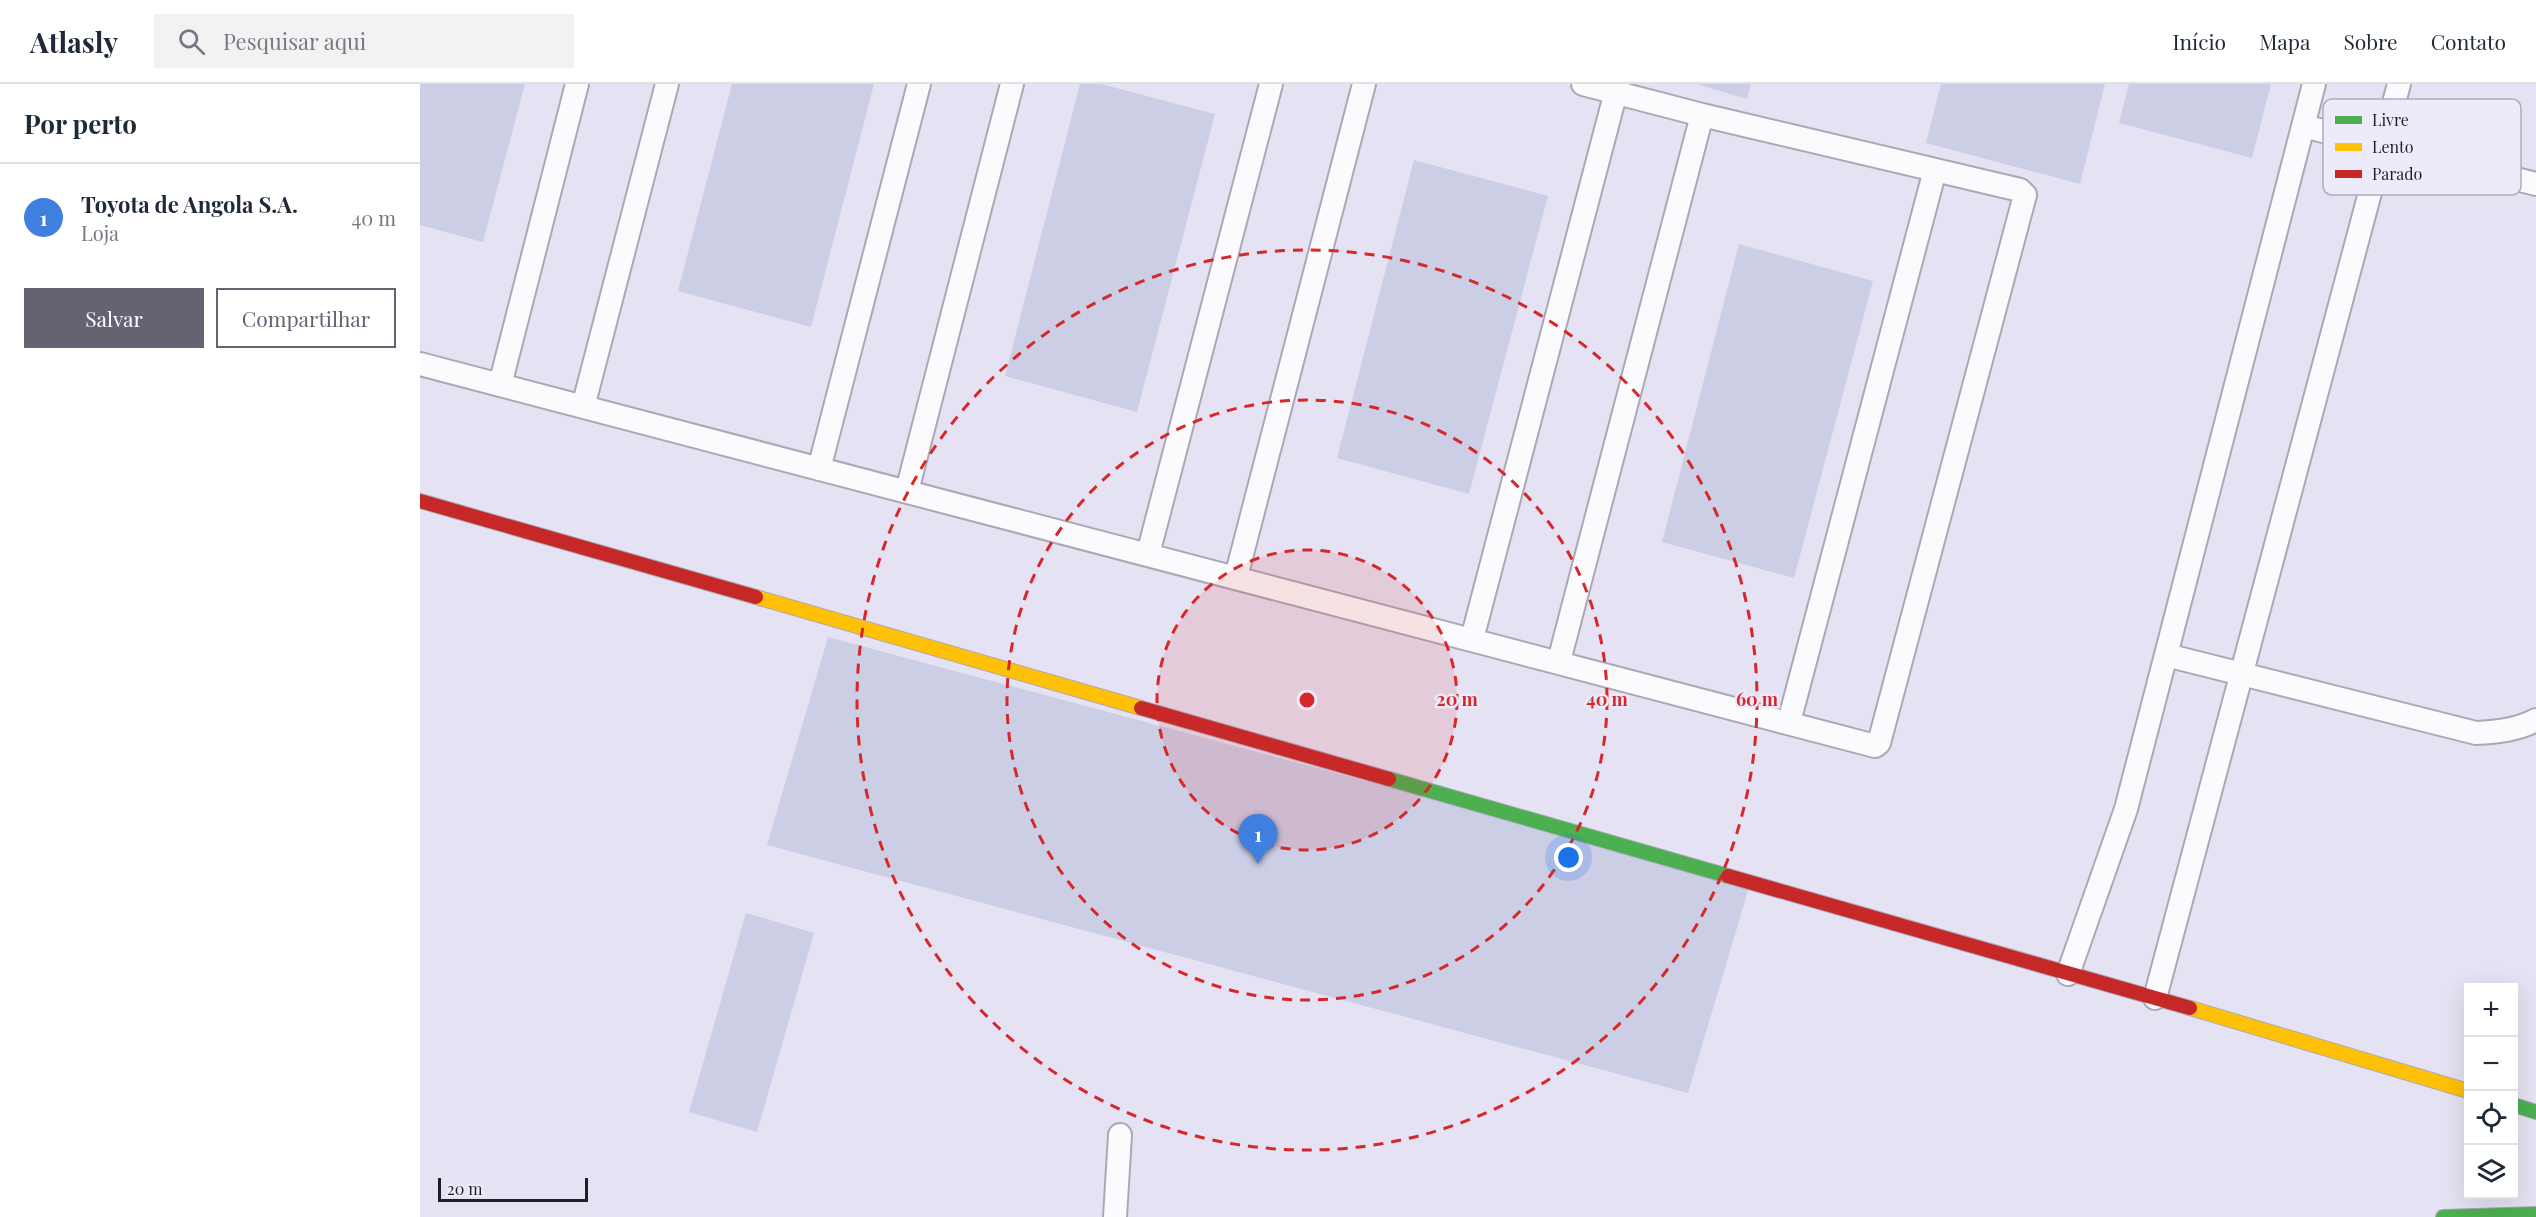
<!DOCTYPE html>
<html lang="pt">
<meta charset="utf-8">
<style>
body{margin:0;font-family:"Playfair Display",serif;background:#f2f2f3;color:#1f2937}
.controls{position:absolute;right:18px;bottom:18px;display:grid;overflow:hidden;border-radius:0px;box-shadow:0 6px 24px #0002}
.controls button{width:54px;height:54px;display:grid;place-items:center;padding:0;border:0;border-bottom:2px solid #e0e1e3;background:#fff;color:#1f2937;font:30px sans-serif}
.scale{position:absolute;left:18px;bottom:15px;width:150px;box-sizing:border-box;padding-left:6px;border:3px solid #201d2b;border-top:0;font-size:16px;line-height:21px;white-space:nowrap;color:#201d2b;-webkit-text-stroke:4px #edeafa;paint-order:stroke}
.you{position:absolute;left:1149px;top:774px;width:21px;height:21px;margin:-15px;border:4px solid #fff;border-radius:50%;background:#1a73e8;box-shadow:0 0 0 9px #1a73e833}
.badge{display:grid;place-items:center;width:39px;height:39px;border-radius:50%;background:#656271;color:#fff;font-size:20px;font-weight:700}
.pin{position:absolute;translate:-50% -50px;filter:drop-shadow(0 2px 3px #0008)}
.pin::after{content:'';position:absolute;top:32px;width:21px;height:18px;background:inherit;clip-path:polygon(0 0,100% 0,50% 100%)}
.list{margin:0;padding:0;list-style:none}
h2{display:flex;justify-content:space-between;align-items:center;height:78px;margin:0;padding:0 24px;font-size:26px}
h2 small{font-size:20px;font-weight:400;color:#747a83}
.list li{display:grid;grid-template-columns:39px 1fr auto;gap:18px;align-items:center;box-sizing:border-box;height:108px;padding:0 24px;border-top:2px solid #e0e1e3}
.list b{display:block;font-size:22px;white-space:nowrap}
.list p{margin:0;font-size:20px;white-space:nowrap;color:#747a83}
.list em{font-size:20px;font-style:normal;color:#747a83}
.actions{display:flex;gap:12px;padding:18px 24px}
.actions a{flex:1;padding:14px 0;border:2px solid #656271;border-radius:0px;text-align:center;font-size:21px;color:#656271}
.actions .main{background:#656271;color:#fff}
.icon{flex:none;width:33px;height:33px;fill:none;stroke:currentColor;stroke-width:2;stroke-linecap:round;stroke-linejoin:round}
.map{position:relative;flex:none;width:2116px;height:1133px;overflow:hidden}
header{display:flex;align-items:center;gap:36px;box-sizing:border-box;height:84px;padding:0 30px;background:#fff;border-bottom:2px solid #e0e1e3}
header strong{font-size:28px}
nav{display:flex;gap:33px;margin-inline-start:auto;font-size:21px}
.search{width:420px;height:54px;background:#f2f2f3;display:flex;align-items:center;gap:15px;box-sizing:border-box;padding:0 21px;border-radius:0px;color:#747a83;font-size:22px}
main{display:flex}
aside{flex:1;background:#fff}
.map>svg:first-child{display:block}
.building{fill:#cccee6}
.lines{fill:none;stroke-linecap:round;stroke-linejoin:round}
.lane-casing{stroke:#aba8b6;stroke-width:26}
.fast-casing{stroke:#aba8b6;stroke-width:16}
.slow-casing{stroke:#aba8b6;stroke-width:16}
.jam-casing{stroke:#aba8b6;stroke-width:16}
.lane{stroke:#fbfbfd;stroke-width:22}
.fast{stroke:#4caf50;stroke-width:14}
.slow{stroke:#ffc107;stroke-width:14}
.jam{stroke:#c62828;stroke-width:14}
.ring{fill:none;stroke:#d62828;stroke-width:3;stroke-dasharray:10 8}
.key{fill:#edeafa;stroke:#b0acbc;stroke-width:1.5}
.key-label{font-size:16px;fill:#201d2b}
.centre{fill:#d62828;stroke:#edeafa;stroke-width:3}
.ring-label{font-size:18px;text-anchor:middle;font-weight:bold;fill:#d62828;stroke:#edeafa;stroke-width:5;stroke-linejoin:round;paint-order:stroke}
</style>
<header>
<strong>Atlasly</strong>
<div class="search"><svg class="icon" aria-label="search" viewBox="0 0 24 24"><circle cx="10" cy="10" r="6"/><path d="M15 15l6 6"/></svg>Pesquisar aqui</div>
<nav><a>Início</a><a>Mapa</a><a>Sobre</a><a>Contato</a></nav>
</header>
<main>
<aside>
<h2>Por perto<small></small></h2>
<ul class="list">
<li><span class="badge" style="background:#3f7fe0">1</span><div><b>Toyota de Angola S.A.</b><p>Loja</p></div><em>40 m</em></li>
</ul>
<div class="actions"><a class="main">Salvar</a><a>Compartilhar</a></div>
</aside>
<div class="map">
<svg width="2116" height="1133" viewBox="0 0 2116 1133">
<rect width="100%" height="100%" fill="#e5e2f3"/>
<!-- building -->
<path class="building" d="M 0,0 L 105,0 L 63,158 L 0,141 Z
M 312,0 L 454,0 L 391,243 L 258,207 Z
M 660,0 L 681,0 L 795,30 L 717,328 L 585,292 Z
M 1277,0 L 1331,0 L 1327,15 Z
M 1521,0 L 1685,0 L 1660,100 L 1506,59 Z
M 1709,0 L 1851,0 L 1832,74 L 1699,39 Z
M 994,76 L 1128,112 L 1049,410 L 917,374 Z
M 1319,160 L 1453,197 L 1374,494 L 1242,458 Z
M 408,553 L 1330,800 L 1268,1009 L 347,761 Z
M 326,829 L 394,849 L 337,1048 L 269,1028 Z"/>
<g class="lines">
<defs>
<path id="lane" d="M 1883,42 L 2116,100
M 0,280 L 1455,662 L 1459,659 L 1605,111 L 1600,106 L 1282,31 L 1163,0
M 80,301 L 157,0
M 163,323 L 247,0
M 399,385 L 499,0
M 487,407 L 592,0
M 728,470 L 851,0
M 816,493 L 944,0
M 1052,555 L 1198,0
M 1746,571 L 2056,649 C 2077,648 2097,646 2116,636
M 1139,577 L 1282,31
M 1369,638 L 1515,86
M 1648,890 L 1706,725 L 1894,0
M 1735,914 L 1979,0
M 695,1133 L 700,1051"/>
<path id="fast" d="M 969,695 L 1308,792
M 2094,1021 L 2116,1028
M 2023,1133 L 2116,1130"/>
<path id="slow" d="M 336,513 L 721,624
M 1770,924 L 2048,1007"/>
<path id="jam" d="M 0,417 L 336,513
M 721,624 L 969,695
M 1308,792 L 1770,924"/>
</defs>
<!-- lane casing -->
<use href="#lane" class="lane-casing"/>
<!-- fast casing -->
<use href="#fast" class="fast-casing"/>
<!-- slow casing -->
<use href="#slow" class="slow-casing"/>
<!-- jam casing -->
<use href="#jam" class="jam-casing"/>
<!-- lane -->
<use href="#lane" class="lane"/>
<!-- fast -->
<use href="#fast" class="fast"/>
<!-- slow -->
<use href="#slow" class="slow"/>
<!-- jam -->
<use href="#jam" class="jam"/>
</g>
<!-- distance rings -->
<circle cx="887" cy="616" r="150" fill="#d62828" fill-opacity=".12"/>
<g class="ring">
<circle cx="887" cy="616" r="150"/>
<circle cx="887" cy="616" r="300"/>
<circle cx="887" cy="616" r="450"/>
</g>
<!-- legend -->
<rect x="1903" y="15" width="198" height="96" rx="9" class="key"/>
<rect x="1915" y="32" width="27" height="8" fill="#4caf50"/>
<rect x="1915" y="59" width="27" height="8" fill="#ffc107"/>
<rect x="1915" y="86" width="27" height="8" fill="#c62828"/>
<g class="key-label">
<text x="1952" y="42">Livre</text>
<text x="1952" y="69">Lento</text>
<text x="1952" y="96">Parado</text>
</g>
<circle cx="887" cy="616" r="9" class="centre"/>
<g class="ring-label">
<text x="1037" y="622">20 m</text>
<text x="1187" y="622">40 m</text>
<text x="1337" y="622">60 m</text>
</g>
</svg>
<div class="controls">
<button>+</button>
<button>−</button>
<button><svg class="icon" aria-label="locate" viewBox="0 0 24 24"><circle cx="12" cy="12" r="6"/><path d="M12 2v4M12 18v4M2 12h4M18 12h4"/></svg></button>
<button><svg class="icon" aria-label="layers" viewBox="0 0 24 24"><path d="M12 4l9 5-9 5-9-5zM3 14l9 5 9-5"/></svg></button>
</div>
<div class="scale">20 m</div>
<div class="you"></div>
<div class="pin badge" style="left:838px;top:780px;background:#3f7fe0">1</div>
</div>
</main>
